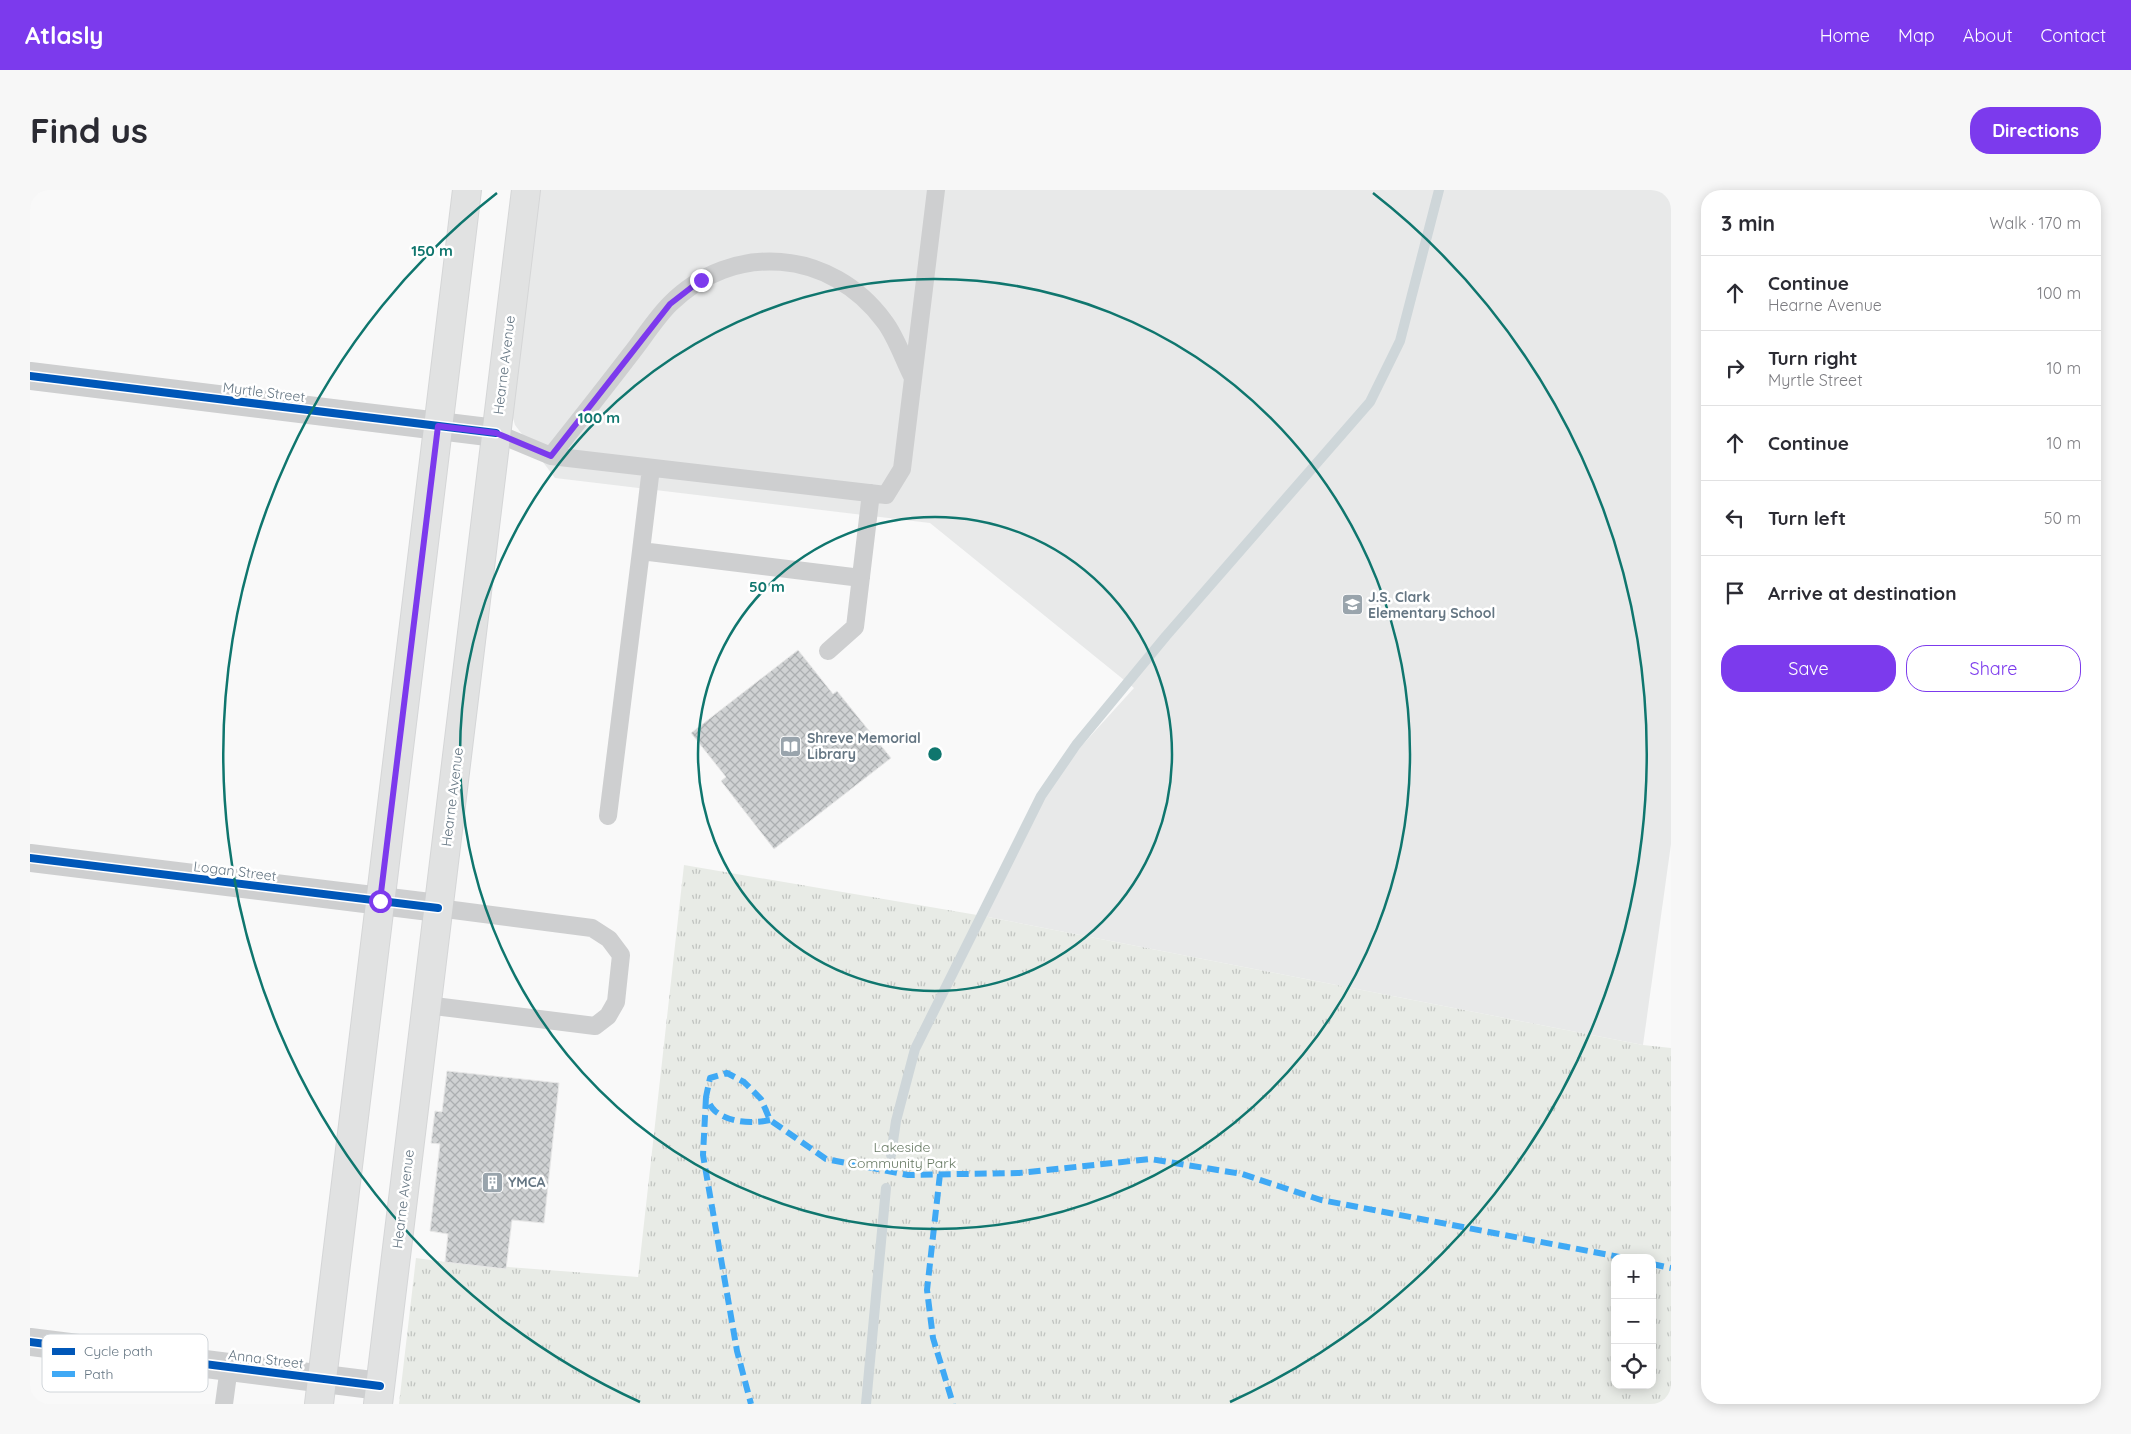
<!DOCTYPE html>
<meta charset="utf-8">
<style>
body{margin:0;font-family:Quicksand,sans-serif;background:#f7f7f7;color:#2b2b33}
.controls{position:absolute;right:15px;bottom:15px;display:grid;overflow:hidden;border-radius:10px;box-shadow:0 2px 12px #0003}
.controls button{width:45px;height:45px;display:grid;place-items:center;padding:0;border:0;border-bottom:1px solid #e1e1e2;background:#fff;color:#2b2b33;font:25px sans-serif}
.stop{position:absolute;width:15px;height:15px;margin:-11px;border:4px solid #7c3aed;border-radius:50%;background:#fff}
.stop.end{background:#7c3aed;border-color:#fff;box-shadow:0 1px 5px #0008}
.list{margin:0;padding:0;list-style:none}
h2{display:flex;justify-content:space-between;align-items:center;height:65px;margin:0;padding:0 20px;font-size:21px}
h2 small{font-size:16px;font-weight:400;color:#7c7c81}
.list li{display:grid;grid-template-columns:32px 1fr auto;gap:15px;align-items:center;box-sizing:border-box;height:75px;padding:0 20px;border-top:1px solid #e1e1e2}
.list b{display:block;font-size:19px;white-space:nowrap}
.list p{margin:0;font-size:16px;white-space:nowrap;color:#7c7c81}
.list em{font-size:16px;font-style:normal;color:#7c7c81}
.actions{display:flex;gap:10px;padding:15px 20px}
.actions a{flex:1;padding:11px 0;border:1px solid #7c3aed;border-radius:20px;text-align:center;font-size:18px;color:#7c3aed}
.actions .main{background:#7c3aed;color:#fff}
.icon{flex:none;width:28px;height:28px;fill:none;stroke:currentColor;stroke-width:2;stroke-linecap:round;stroke-linejoin:round}
.map{position:relative;flex:none;width:1641px;height:1214px;overflow:hidden;border-radius:20px}
header{display:flex;align-items:center;gap:30px;box-sizing:border-box;height:70px;padding:0 25px;background:#7c3aed;color:#fff}
header strong{font-size:24px}
nav{display:flex;gap:28px;margin-inline-start:auto;font-size:18px}
.intro{display:flex;align-items:center;justify-content:space-between;box-sizing:border-box;height:120px;padding:0 30px}
h1{margin:0;font-size:35px}
.button{padding:12px 22px;border-radius:20px;background:#7c3aed;color:#fff;font-size:18px;font-weight:700}
main{display:flex;gap:30px;padding:0 30px}
aside{flex:1;background:#fff;border-radius:20px;box-shadow:0 2px 12px #0003}
.map>svg:first-child{display:block}
.built{fill:#e8e9e9}
.grass{fill:url(#grass-tufts);fill-rule:evenodd}
.lines{fill:none;stroke-linecap:round;stroke-linejoin:round}
.stream{stroke:#ced6d9;stroke-width:10}
.building{fill:url(#building-cross-hatch);stroke:#e8e8e8}
.secondary-casing{stroke:#d5d6d7;stroke-width:30}
.lane{stroke:#cecfd0;stroke-width:18}
.street{stroke:#cecfd0;stroke-width:28}
.secondary{stroke:#e1e2e2;stroke-width:28}
.quiet{stroke:#3fa9f5;stroke-width:6;stroke-dasharray:12 6;stroke-linecap:butt}
.cycleway-casing{stroke:#fff;stroke-width:11}
.cycleway{stroke:#0057b8;stroke-width:8}
.route{stroke:#7c3aed;stroke-width:6}
.ring{fill:none;stroke:#0f766e;stroke-width:2.5}
.labels{text-anchor:middle;dominant-baseline:central;stroke-width:5;stroke-linejoin:round;paint-order:stroke}
.street-label{font-size:14px;fill:#657683;stroke:#fff}
.poi-label{font-size:14px;font-weight:bold;fill:#657683;stroke:#fff;text-anchor:start}
.park-label{font-size:14px;fill:#687a64;stroke:#fff}
.key{fill:#fff;stroke:#d1d6da;stroke-width:1}
.key-label{font-size:14px;fill:#657683}
.centre{fill:#0f766e;stroke:#fff;stroke-width:2.5}
.ring-label{font-size:15px;text-anchor:middle;font-weight:bold;fill:#0f766e;stroke:#fff;stroke-width:5;stroke-linejoin:round;paint-order:stroke}
</style>
<header>
<strong>Atlasly</strong>
<nav><a>Home</a><a>Map</a><a>About</a><a>Contact</a></nav>
</header>
<div class="intro"><h1>Find us</h1><a class="button">Directions</a></div>
<main>
<div class="map">
<svg width="1641" height="1214" viewBox="0 0 1641 1214">
<defs>
<pattern id="grass-tufts" width="24" height="20" patternUnits="userSpaceOnUse" patternTransform="scale(1.25)"><rect width="24" height="20" fill="#e8ebe6"/><path d="M3 7l-1-3M5 7V3M7 7l1-3M15 17l-1-3M17 17v-4M19 17l1-3" fill="none" stroke="#c0c3c0"/></pattern>
<pattern id="building-cross-hatch" width="8" height="8" patternUnits="userSpaceOnUse" patternTransform="scale(1.25)"><rect width="8" height="8" fill="#d0d2d3"/><path d="M0 0l8 8M0 8l8-8" fill="none" stroke="#acafb1"/></pattern>
</defs>
<rect width="100%" height="100%" fill="#f9f9f9"/>
<!-- built -->
<path class="built" d="M 507,0 L 1641,0 L 1641,654 L 1613,855 L 953,726 L 1027,583 L 1104,498 L 900,333 L 525,288 L 485,235 L 481,221 Z"/>
<!-- grass -->
<path class="grass" d="M 654,675 L 953,726 L 1613,855 L 1641,858 L 1641,1214 L 369,1214 L 386,1068 L 415,1072 L 608,1087 ZM 1585,1068 L 1622,1068 L 1622,1195 L 1585,1195 Z"/>
<g class="lines">
<!-- stream -->
<path class="stream" d="M 861,965 L 866,931 L 885,859 L 1011,606 L 1046,555 L 1136,446 L 1340,212 L 1370,151 L 1409,0
M 836,1214 L 856,998"/>
</g>
<!-- building -->
<path class="building" d="M 768,460 L 803,504 L 807,501 L 861,568 L 744,659 L 691,591 L 696,587 L 661,543 Z
M 417,881 L 529,893 L 514,1033 L 482,1030 L 476,1079 L 415,1072 L 418,1044 L 400,1041 L 410,954 L 401,953 L 405,921 L 412,922 Z"/>
<g class="lines">
<defs>
<path id="secondary" d="M 289,1214 L 437,0
M 348,1214 L 496,0"/>
</defs>
<!-- secondary casing -->
<use href="#secondary" class="secondary-casing"/>
<!-- lane -->
<path class="lane" d="M 466,243 L 521,266 L 856,305 L 872,279 L 906,0
M 521,266 C 547,233 574,199 600,165 C 613,149 625,129 640,114 C 703,51 801,59 854,131 C 866,146 874,171 883,188
M 611,361 L 621,278
M 798,461 L 825,437 L 841,303
M 578,626 L 611,361 L 831,388
M 396,815 L 565,836 L 578,826 L 586,812 L 591,765 L 579,749 L 562,738 L 408,718
M 194,1214 L 199,1177"/>
<!-- street -->
<path class="street" d="M 0,186 L 466,243
M 0,668 L 408,718
M 0,1152 L 350,1196"/>
<!-- secondary -->
<use href="#secondary" class="secondary"/>
<!-- quiet -->
<path class="quiet" d="M 676,907 L 673,965 L 707,1161 L 721,1214
M 740,930 C 722,934 700,933 685,921 C 681,918 678,911 676,907 L 680,888 L 697,883 L 714,892 L 731,909 L 740,930 L 796,969 L 878,985 L 989,983 L 1120,969 L 1212,984 L 1291,1010 L 1595,1068
M 910,984 L 897,1100 L 903,1148 L 923,1214
M 1622,1074 L 1641,1078"/>
<defs>
<path id="cycleway" d="M 0,186 L 466,243
M 0,668 L 408,718
M 0,1152 L 350,1196"/>
</defs>
<!-- cycleway casing -->
<use href="#cycleway" class="cycleway-casing"/>
<!-- cycleway -->
<use href="#cycleway" class="cycleway"/>
</g>
<g class="lines">
<!-- route -->
<path class="route" d="M 350,711 L 408,236 L 466,243 L 521,266 L 640,114 L 671,90"/>
</g>
<!-- distance rings -->
<g class="ring">
<circle cx="905" cy="564" r="237"/>
<circle cx="905" cy="564" r="475"/>
<path d="M610 1212A712 712 0 0 1 467 3M1343 3A712 712 0 0 1 1200 1212"/>
</g>
<!-- icons -->
<defs>
<symbol id="school-square" viewBox="-11 -11 22 22"><rect x="-9" y="-9" width="18" height="18" rx="4" fill="#99a4ac" stroke="#fff"/><path d="M0-5L7-2L0 1L-7-2ZM-4 1L0 2.5L4 1V4Q0 6-4 4Z" fill="#fff"/></symbol>
<symbol id="library-square" viewBox="-11 -11 22 22"><rect x="-9" y="-9" width="18" height="18" rx="4" fill="#99a4ac" stroke="#fff"/><path d="M-6-4Q-3-5.5-.7-3.5V5Q-3 3-6 4ZM6-4Q3-5.5 .7-3.5V5Q3 3 6 4Z" fill="#fff"/></symbol>
<symbol id="building-square" viewBox="-11 -11 22 22"><rect x="-9" y="-9" width="18" height="18" rx="4" fill="#99a4ac" stroke="#fff"/><path d="M-4-6H4V6H1V3H-1V6H-4ZM-2.5-4.3h1.7v1.8h-1.7ZM.8-4.3h1.7v1.8H.8ZM-2.5-1h1.7V.8h-1.7ZM.8-1h1.7V.8H.8Z" fill="#fff"/></symbol>
</defs>
<g fill-rule="evenodd">
<use href="#school-square" x="1310" y="402" width="25" height="25"/>
<use href="#library-square" x="748" y="544" width="25" height="25"/>
<use href="#building-square" x="450" y="980" width="25" height="25"/>
</g>
<g class="labels">
<!-- street labels -->
<g class="street-label">
<text transform="translate(474 175) rotate(-83)">Hearne Avenue</text>
<text transform="translate(234 202) rotate(7)">Myrtle Street</text>
<text transform="translate(422 607) rotate(-83)">Hearne Avenue</text>
<text transform="translate(205 681) rotate(7)">Logan Street</text>
<text transform="translate(373 1009) rotate(-83)">Hearne Avenue</text>
<text transform="translate(236 1169) rotate(7)">Anna Street</text>
</g>
<!-- poi labels -->
<g class="poi-label">
<text x="1338" y="407">J.S. Clark<tspan x="1338" dy="16">Elementary School</tspan></text>
<text x="777" y="548">Shreve Memorial<tspan x="777" dy="16">Library</tspan></text>
<text x="478" y="992">YMCA</text>
</g>
<!-- park labels -->
<g class="park-label">
<text x="872" y="957">Lakeside<tspan x="872" dy="16">Community Park</tspan></text>
</g>
</g>
<!-- legend -->
<rect x="12" y="1144" width="166" height="58" rx="8" class="key"/>
<rect x="22" y="1158" width="23" height="7" fill="#0057b8"/>
<rect x="22" y="1181" width="23" height="6" fill="#3fa9f5"/>
<g class="key-label">
<text x="54" y="1166">Cycle path</text>
<text x="54" y="1189">Path</text>
</g>
<circle cx="905" cy="564" r="8" class="centre"/>
<g class="ring-label">
<text x="402" y="66">150 m</text>
<text x="569" y="233">100 m</text>
<text x="737" y="402">50 m</text>
</g>
</svg>
<div class="controls">
<button>+</button>
<button>−</button>
<button><svg class="icon" aria-label="locate" viewBox="0 0 24 24"><circle cx="12" cy="12" r="6"/><path d="M12 2v4M12 18v4M2 12h4M18 12h4"/></svg></button>
</div>
<div class="stop" style="left:350px;top:711px"></div>
<div class="stop end" style="left:671px;top:90px"></div>
</div>
<aside>
<h2>3 min<small>Walk · 170 m</small></h2>
<ul class="list">
<li><svg class="icon" aria-label="ahead" viewBox="0 0 24 24"><path d="M12 20V5M6 11l6-6 6 6"/></svg><div><b>Continue</b><p>Hearne Avenue</p></div><em>100 m</em></li>
<li><svg class="icon" aria-label="right" viewBox="0 0 24 24"><path d="M7 20v-9h11M14 6l5 5-5 5"/></svg><div><b>Turn right</b><p>Myrtle Street</p></div><em>10 m</em></li>
<li><svg class="icon" aria-label="ahead" viewBox="0 0 24 24"><path d="M12 20V5M6 11l6-6 6 6"/></svg><div><b>Continue</b></div><em>10 m</em></li>
<li><svg class="icon" aria-label="left" viewBox="0 0 24 24"><path d="M17 20v-9H6M10 6l-5 5 5 5"/></svg><div><b>Turn left</b></div><em>50 m</em></li>
<li><svg class="icon" aria-label="arrive" viewBox="0 0 24 24"><path d="M6 21V4h12l-3 4 3 4H6"/></svg><div><b>Arrive at destination</b></div></li>
</ul>
<div class="actions"><a class="main">Save</a><a>Share</a></div>
</aside>
</main>
